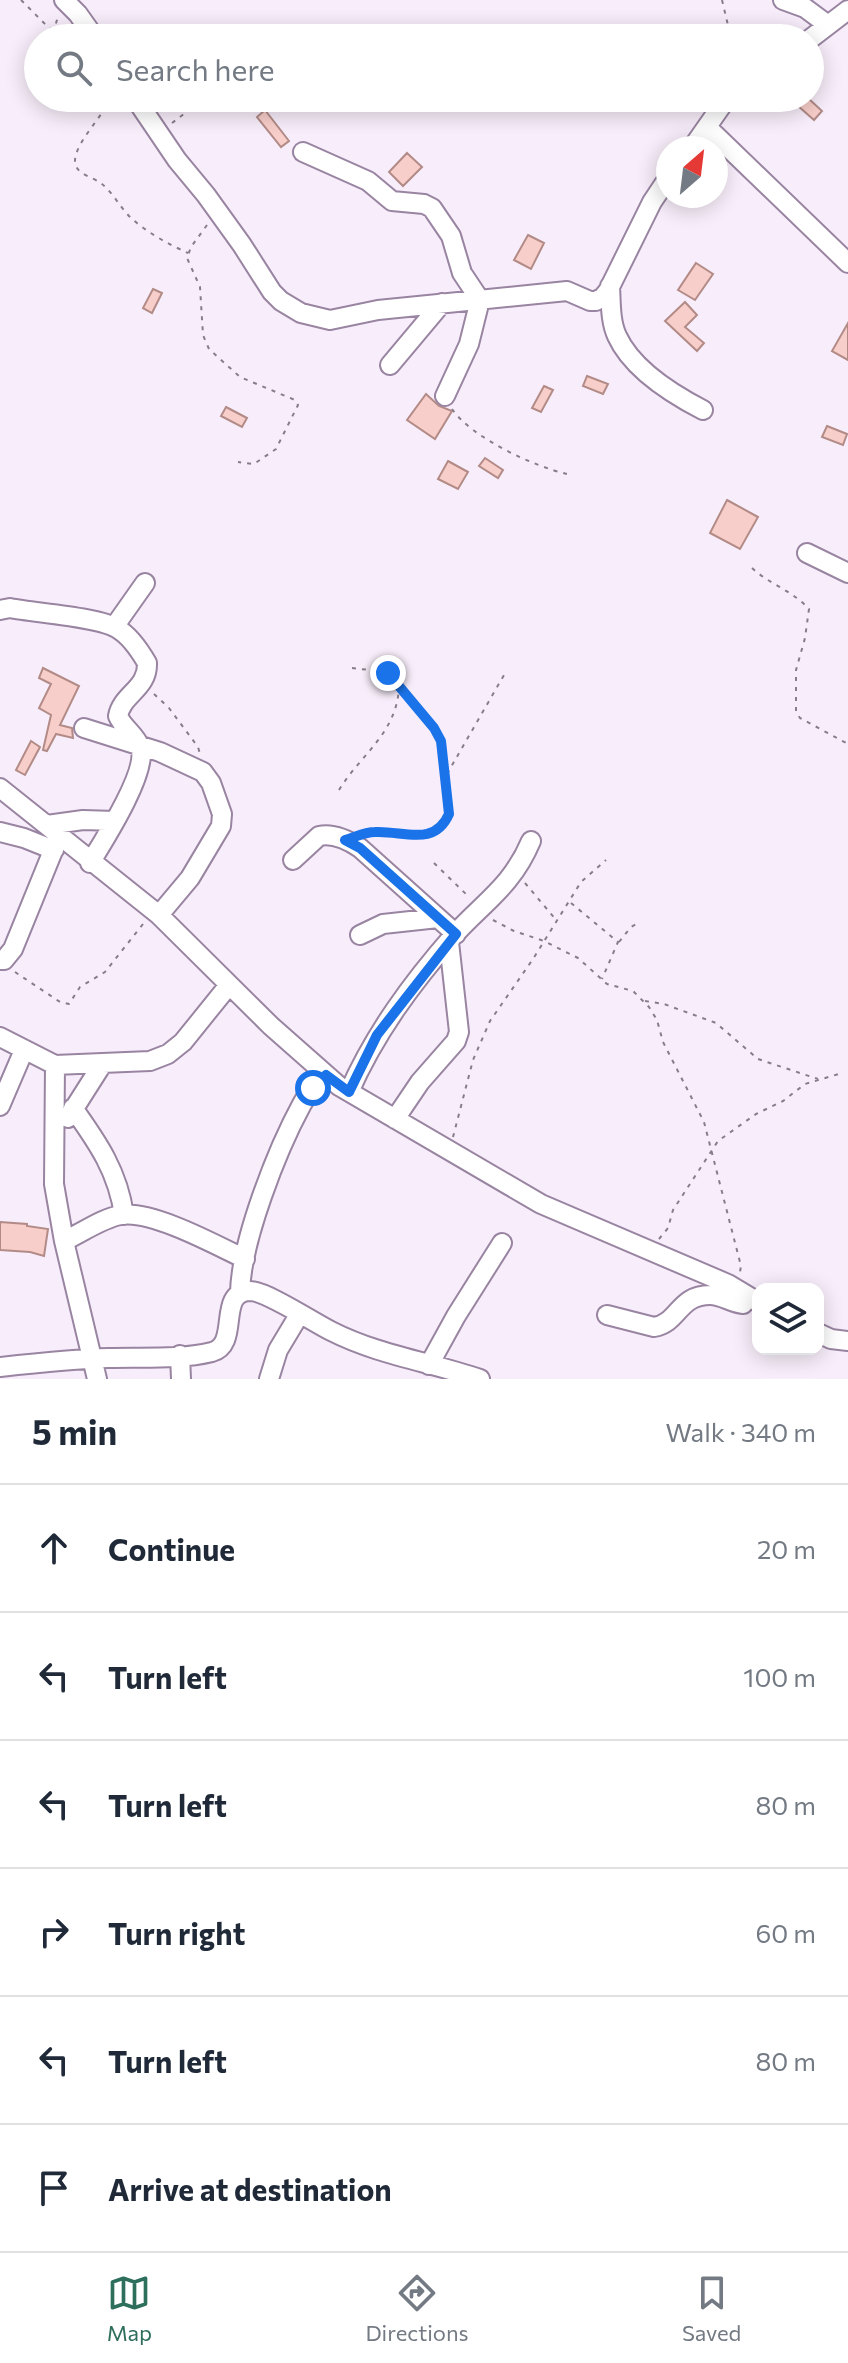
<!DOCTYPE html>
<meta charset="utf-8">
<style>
body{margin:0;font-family:Commissioner,sans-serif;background:#f6f6f7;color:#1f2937}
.controls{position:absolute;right:24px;bottom:24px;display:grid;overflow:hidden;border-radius:16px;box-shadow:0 4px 20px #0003}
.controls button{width:72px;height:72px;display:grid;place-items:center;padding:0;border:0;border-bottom:2px solid #e0e1e3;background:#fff;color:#1f2937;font:40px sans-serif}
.compass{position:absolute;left:656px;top:136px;width:72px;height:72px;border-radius:50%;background:#fff;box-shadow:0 4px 20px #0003;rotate:28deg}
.stop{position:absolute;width:24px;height:24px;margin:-18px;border:6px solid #1a73e8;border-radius:50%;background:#fff}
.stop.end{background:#1a73e8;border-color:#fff;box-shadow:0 2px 8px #0008}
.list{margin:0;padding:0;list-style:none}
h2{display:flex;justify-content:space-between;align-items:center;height:104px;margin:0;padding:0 32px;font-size:34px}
h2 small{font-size:26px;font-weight:400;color:#747a83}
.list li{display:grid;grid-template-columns:52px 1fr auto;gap:24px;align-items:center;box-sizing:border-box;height:128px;padding:0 32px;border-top:2px solid #e0e1e3}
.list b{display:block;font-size:30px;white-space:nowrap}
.list em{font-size:26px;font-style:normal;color:#747a83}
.icon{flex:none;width:44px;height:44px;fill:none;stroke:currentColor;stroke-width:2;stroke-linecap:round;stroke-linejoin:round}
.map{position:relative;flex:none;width:848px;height:1379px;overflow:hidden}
.search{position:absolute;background:#fff;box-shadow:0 4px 20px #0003;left:24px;right:24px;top:24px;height:88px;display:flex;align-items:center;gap:20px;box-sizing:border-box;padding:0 28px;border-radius:44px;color:#747a83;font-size:30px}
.sheet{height:872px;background:#fff}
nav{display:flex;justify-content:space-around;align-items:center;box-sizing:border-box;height:112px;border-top:2px solid #e0e1e3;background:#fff;font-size:22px;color:#747a83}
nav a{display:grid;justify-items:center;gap:4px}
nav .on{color:#2e6e5c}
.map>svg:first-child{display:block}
.building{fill:#f8ceca;stroke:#b28b87;stroke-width:2}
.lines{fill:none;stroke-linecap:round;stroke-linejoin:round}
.minor-casing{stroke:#9984a1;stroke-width:22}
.path{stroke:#867d89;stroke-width:2;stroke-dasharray:4 6;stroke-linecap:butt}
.minor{stroke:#fff;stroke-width:18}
.route{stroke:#1a73e8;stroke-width:10}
</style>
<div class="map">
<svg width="848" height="1379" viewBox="0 0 848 1379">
<rect width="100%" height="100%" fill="#f8eefb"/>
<!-- building -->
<path class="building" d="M 789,98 L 808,98 L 822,111 L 814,120 Z
M 265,110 L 289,141 L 281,147 L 257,117 Z
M 407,153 L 422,167 L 403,186 L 389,172 Z
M 528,235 L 544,243 L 531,269 L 514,260 Z
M 696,263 L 713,274 L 695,300 L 678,290 Z
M 153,289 L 162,293 L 152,313 L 143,308 Z
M 685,302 L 697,315 L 685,327 L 704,343 L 697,351 L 665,321 Z
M 848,323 L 848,360 L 832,351 Z
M 587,376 L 608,384 L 603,394 L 583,386 Z
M 544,386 L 553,390 L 541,412 L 532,408 Z
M 426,394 L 439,406 L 452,411 L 435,439 L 407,420 Z
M 226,407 L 247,418 L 242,427 L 221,416 Z
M 827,426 L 847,434 L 843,445 L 822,437 Z
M 485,458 L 503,470 L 498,478 L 479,466 Z
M 448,461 L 468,472 L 458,489 L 438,479 Z
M 727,500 L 758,517 L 740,549 L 710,533 Z
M 43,668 L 79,686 L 60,725 L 72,728 L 73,738 L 56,734 L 47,751 L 43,750 L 51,715 L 39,708 L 51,684 L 39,678 Z
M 31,741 L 40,747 L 25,775 L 16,770 Z
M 0,1222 L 27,1224 L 27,1226 L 48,1229 L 44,1256 L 30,1252 L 0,1250 Z"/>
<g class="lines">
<defs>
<path id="minor" d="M 64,0 L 78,14 L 95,38
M 783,0 L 805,8 L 828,25
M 810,39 L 848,10
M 135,98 L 177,160 L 206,195 L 242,245 L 272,292 L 281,301 L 301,313 L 330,320 L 378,310 L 567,291 L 590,301 L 596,301 L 603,297 L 608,291 L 652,202 L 668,178
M 708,128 L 848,263
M 692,148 L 727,98
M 303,152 L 368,181 L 392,201 L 424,204 L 432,208 L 451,236 L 462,273 L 480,300 L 469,344 L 445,396
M 610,286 C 611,302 610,321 617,336 C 632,369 672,394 703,410
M 390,365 L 442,303
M 807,553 L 848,573
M 0,610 L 10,608 C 34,613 101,617 118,629 C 130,636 140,651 147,663 C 148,689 122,694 118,716 C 123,728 136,735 140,747 C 149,770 103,842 90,863
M 114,627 L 145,583
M 84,728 L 160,752 L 203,772 L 211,783 L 222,814 L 221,826 L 190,878 L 159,915
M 0,788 L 159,915 L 271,1026 L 339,1086 L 541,1204 L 728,1284 L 758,1302
M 47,825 L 83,820 L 115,821
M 0,832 L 24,838 L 54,850
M 293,860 L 319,836 C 333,833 348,840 360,848 L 456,934
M 360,935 L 383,924 L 438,918
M 0,960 L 4,960 L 13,949 L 59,836
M 0,1037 L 55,1065 L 150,1061 L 168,1054 L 183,1042 L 229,985
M 55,1065 L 54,1184 L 64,1241 L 97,1379
M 349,1092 C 375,1033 412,983 454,935 C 485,901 512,886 531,841
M 0,1106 L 24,1050
M 73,1108 C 98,1143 118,1172 124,1215
M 68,1118 L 103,1063
M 395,1119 L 420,1082 L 456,1041 L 459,1032 L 449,942
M 64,1241 C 82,1233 102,1218 121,1215 C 152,1210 216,1245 245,1259
M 240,1293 C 241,1241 277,1150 302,1104 C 308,1092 317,1084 326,1075
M 607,1315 L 654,1327 C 679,1323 678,1295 710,1295 C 722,1295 731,1303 743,1304 L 749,1297
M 818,1333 L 831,1339 L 848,1341
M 180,1355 L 181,1379
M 429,1365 L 456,1316 L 502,1243
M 0,1367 C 36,1363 72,1359 109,1358 C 142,1357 179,1360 212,1352 C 241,1344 216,1292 250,1291 C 266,1291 313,1322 331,1331 C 378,1355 430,1362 480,1379
M 269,1379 L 278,1350 L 299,1315"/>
</defs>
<!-- minor casing -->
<use href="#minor" class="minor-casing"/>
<!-- path -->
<path class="path" d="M 21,0 L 50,29 L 55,27 L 58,16
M 722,0 L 731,38
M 111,98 C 103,116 74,144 75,162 C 76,175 94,177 102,184 C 113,193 120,207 130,217 C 146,232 168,244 188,253
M 172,123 L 205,98
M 207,225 L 191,247 L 187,258 L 200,287 L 203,335 L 209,349 L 240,377 L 295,400 L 298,405 L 276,449 L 254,464 L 238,462
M 452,409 C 472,438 533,466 567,474
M 752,568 C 769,584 793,591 809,609 L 805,638 L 796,670 L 796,712 L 800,718 L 848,744
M 352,668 L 387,672 L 434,728 L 441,741 L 450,803 L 448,818 C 427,848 397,827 369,833
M 154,694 L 169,708 L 198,747 L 200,754
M 447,774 L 504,675
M 339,790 C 361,754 396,734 399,688
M 434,863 L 468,896
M 525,883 L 557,921
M 571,903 L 618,942 L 602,979
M 493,920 L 514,931 L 544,941 L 578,958 L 607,984 L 633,991 L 649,1007 L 657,1020 L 663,1042 L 704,1122 L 741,1266 L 740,1272
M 619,942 L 631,927 L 640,922
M 15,972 L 60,1002 L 69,1004 L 80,987 L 105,972 L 143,924
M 645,1001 L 664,1004 L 716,1023 L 758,1059 L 818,1079
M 453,1137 L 473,1060 L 490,1021 L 533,959 L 581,882 L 606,860
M 659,1239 L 668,1228 L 673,1210 L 718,1141 L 756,1114 L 783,1101 L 805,1084 L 842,1073"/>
<!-- minor -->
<use href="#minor" class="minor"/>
</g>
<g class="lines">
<!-- route -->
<path class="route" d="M 313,1088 L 326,1075 L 349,1092 L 377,1035 L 456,934 L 360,848 L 345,840 C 355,837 365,832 375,832 C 402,830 434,848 449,814 L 441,741 L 434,728 L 388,673"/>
</g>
</svg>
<div class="controls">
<button><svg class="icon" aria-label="layers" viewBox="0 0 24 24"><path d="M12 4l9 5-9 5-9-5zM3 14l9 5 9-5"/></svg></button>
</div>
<svg class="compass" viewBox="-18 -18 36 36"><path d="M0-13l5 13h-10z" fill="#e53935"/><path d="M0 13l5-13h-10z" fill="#747a83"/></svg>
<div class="stop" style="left:313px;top:1088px"></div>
<div class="stop end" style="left:388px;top:673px"></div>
<div class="search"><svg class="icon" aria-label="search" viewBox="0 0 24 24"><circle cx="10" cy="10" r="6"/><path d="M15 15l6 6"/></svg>Search here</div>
</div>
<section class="sheet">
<h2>5 min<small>Walk · 340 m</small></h2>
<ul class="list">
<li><svg class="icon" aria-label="ahead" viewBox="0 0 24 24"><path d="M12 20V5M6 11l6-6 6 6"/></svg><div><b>Continue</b></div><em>20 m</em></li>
<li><svg class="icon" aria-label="left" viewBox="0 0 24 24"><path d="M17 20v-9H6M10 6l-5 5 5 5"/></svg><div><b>Turn left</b></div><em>100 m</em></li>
<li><svg class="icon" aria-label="left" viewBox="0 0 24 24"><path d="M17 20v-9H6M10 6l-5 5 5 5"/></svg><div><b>Turn left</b></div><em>80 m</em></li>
<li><svg class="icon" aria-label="right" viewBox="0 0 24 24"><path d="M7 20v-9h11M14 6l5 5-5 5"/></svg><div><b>Turn right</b></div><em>60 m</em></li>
<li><svg class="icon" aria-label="left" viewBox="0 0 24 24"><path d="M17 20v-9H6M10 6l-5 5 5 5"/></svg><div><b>Turn left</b></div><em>80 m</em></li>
<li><svg class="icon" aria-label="arrive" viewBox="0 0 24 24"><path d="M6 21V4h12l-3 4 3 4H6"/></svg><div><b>Arrive at destination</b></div></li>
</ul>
</section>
<nav>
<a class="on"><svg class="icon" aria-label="map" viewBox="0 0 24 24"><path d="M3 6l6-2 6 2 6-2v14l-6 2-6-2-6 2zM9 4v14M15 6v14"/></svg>Map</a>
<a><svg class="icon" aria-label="directions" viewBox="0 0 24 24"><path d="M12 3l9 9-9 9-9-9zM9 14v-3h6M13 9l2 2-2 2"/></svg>Directions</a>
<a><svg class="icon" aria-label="saved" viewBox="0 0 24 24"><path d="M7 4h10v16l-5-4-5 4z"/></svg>Saved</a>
</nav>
